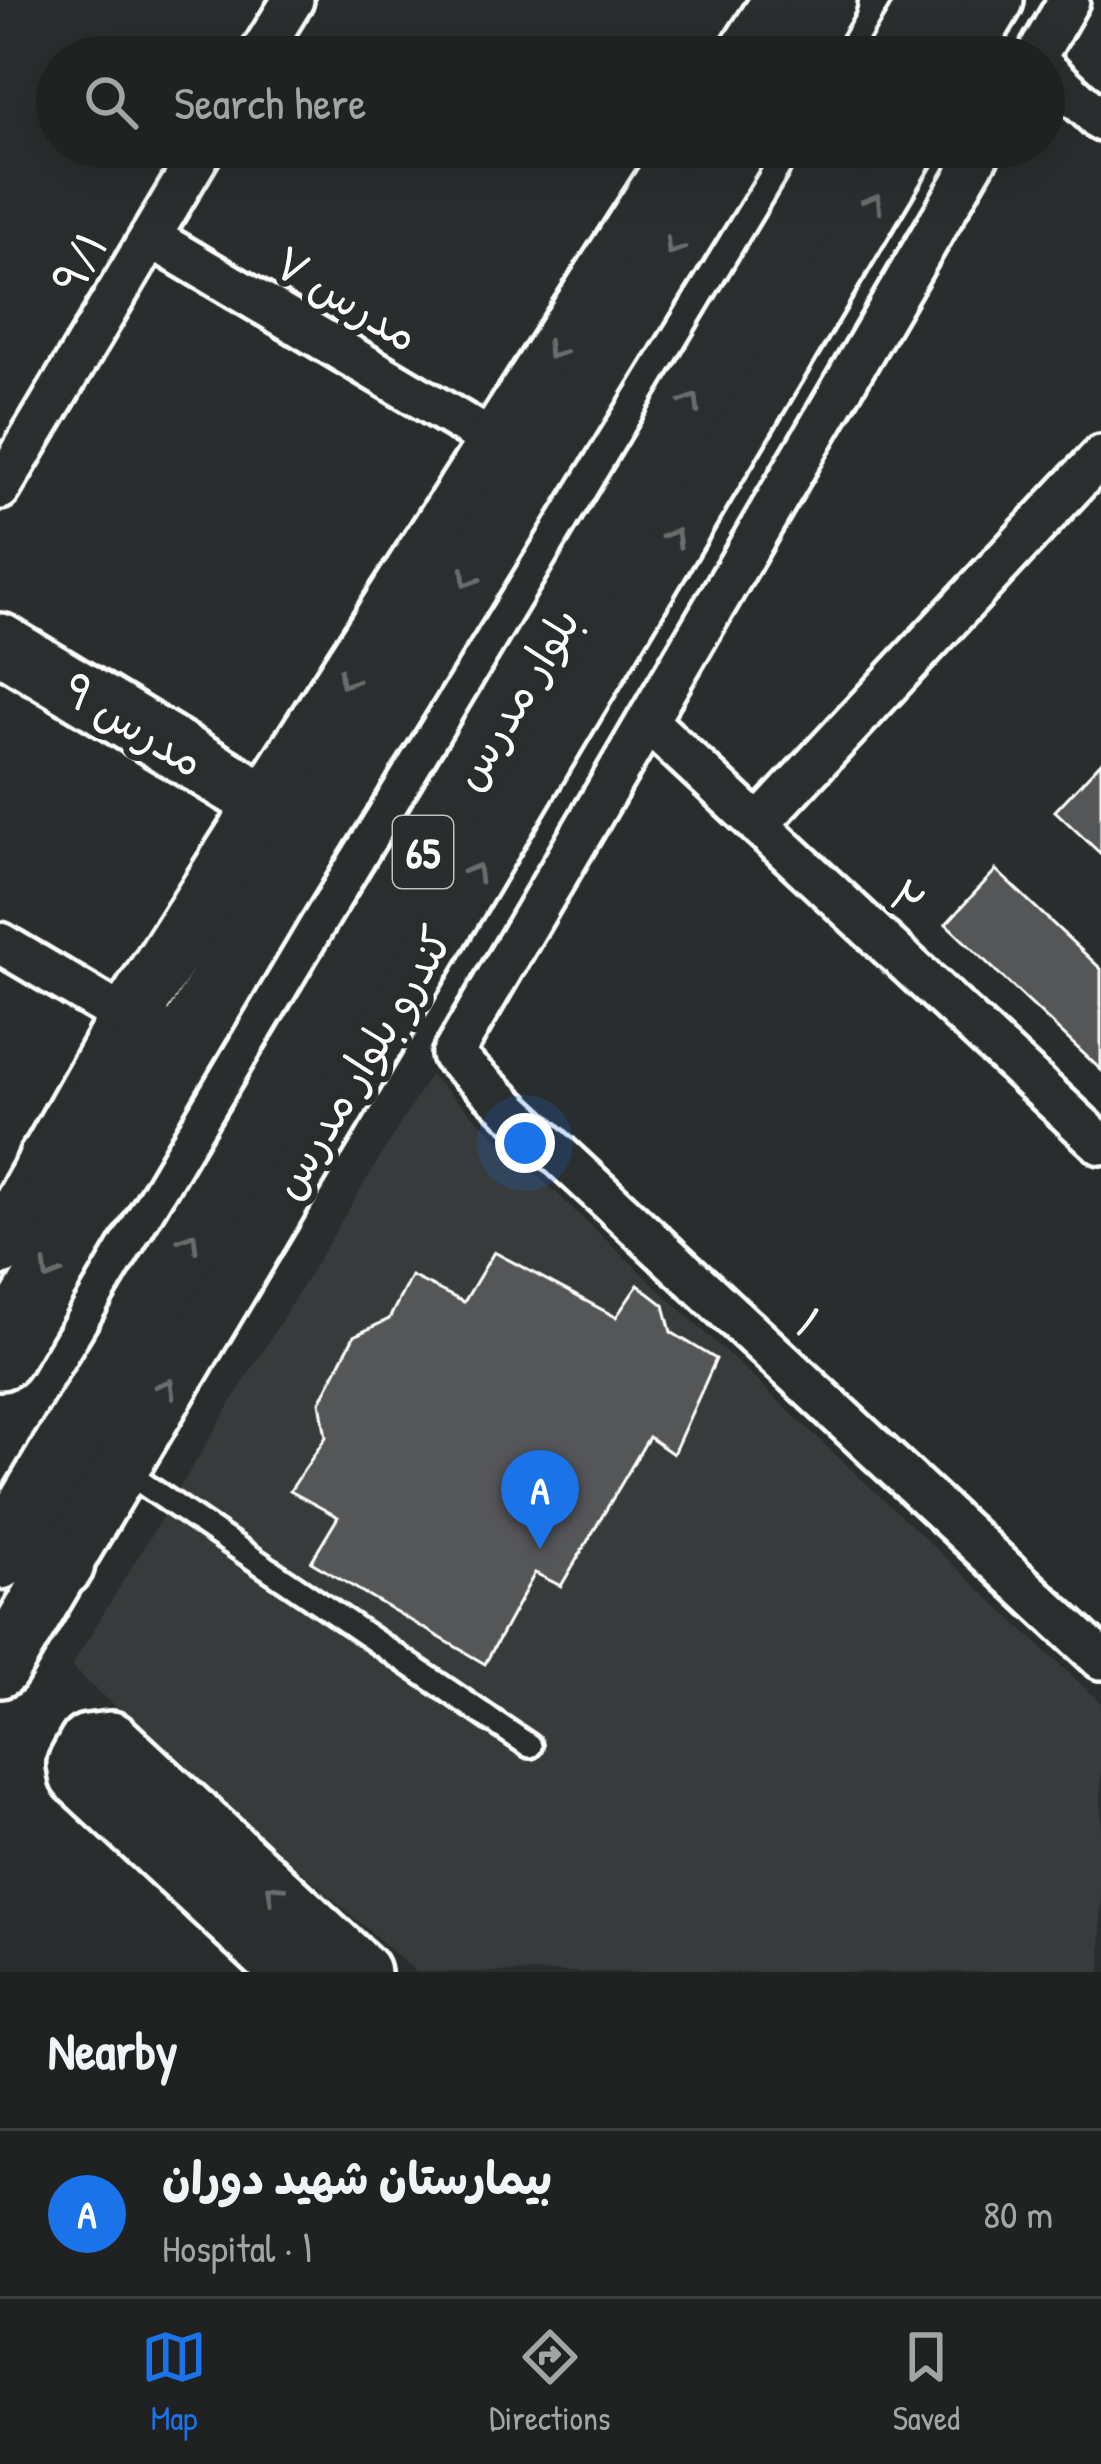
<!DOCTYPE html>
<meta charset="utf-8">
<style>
body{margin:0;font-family:"Patrick Hand","Playpen Sans Arabic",sans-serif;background:#282a2a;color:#f1f3f6}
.you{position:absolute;left:525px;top:1143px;width:42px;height:42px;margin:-30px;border:9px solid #fff;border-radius:50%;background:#1a73e8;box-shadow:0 0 0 18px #1a73e833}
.badge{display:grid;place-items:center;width:78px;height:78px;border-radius:50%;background:#1a73e8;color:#fff;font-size:39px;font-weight:700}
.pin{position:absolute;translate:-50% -99px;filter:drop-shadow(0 3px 6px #0008)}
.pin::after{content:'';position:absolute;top:63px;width:42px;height:36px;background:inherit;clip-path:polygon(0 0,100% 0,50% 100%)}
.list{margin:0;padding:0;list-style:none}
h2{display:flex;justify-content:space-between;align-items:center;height:156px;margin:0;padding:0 48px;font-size:51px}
h2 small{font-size:39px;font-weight:400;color:#a2a4a5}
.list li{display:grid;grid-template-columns:78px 1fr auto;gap:36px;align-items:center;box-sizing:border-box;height:168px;padding:0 48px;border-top:3px solid #3d3f40}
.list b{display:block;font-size:45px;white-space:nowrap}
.list p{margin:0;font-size:39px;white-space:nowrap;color:#a2a4a5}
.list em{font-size:39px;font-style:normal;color:#a2a4a5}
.icon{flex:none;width:66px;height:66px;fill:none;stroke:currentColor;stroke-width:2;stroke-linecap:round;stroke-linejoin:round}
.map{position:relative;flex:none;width:1101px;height:1972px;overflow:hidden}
.search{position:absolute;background:#202222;box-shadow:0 12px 48px #0002;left:36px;right:36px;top:36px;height:132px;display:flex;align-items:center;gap:30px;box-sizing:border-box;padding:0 42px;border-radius:66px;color:#a2a4a5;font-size:45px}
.sheet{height:324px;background:#202222}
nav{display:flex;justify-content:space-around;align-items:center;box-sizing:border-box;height:168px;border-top:3px solid #3d3f40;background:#202222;font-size:33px;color:#a2a4a5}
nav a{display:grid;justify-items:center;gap:6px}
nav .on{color:#1a73e8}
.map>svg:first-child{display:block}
.built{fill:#373a3b}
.building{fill:#555758;stroke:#fff;stroke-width:3}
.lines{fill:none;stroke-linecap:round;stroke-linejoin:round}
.lane-casing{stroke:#fff;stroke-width:30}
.street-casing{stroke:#fff;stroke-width:48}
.secondary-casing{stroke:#fff;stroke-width:66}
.primary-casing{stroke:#fff;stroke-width:72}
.lane{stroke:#2a2d2e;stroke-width:21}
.street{stroke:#2a2d2e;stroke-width:39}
.secondary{stroke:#2a2d2e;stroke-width:57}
.primary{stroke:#2a2d2e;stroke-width:63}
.oneway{stroke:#6a6c6d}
.labels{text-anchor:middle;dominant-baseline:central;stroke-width:12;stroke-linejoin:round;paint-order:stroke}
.shield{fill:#2a2d2e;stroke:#bfc0c0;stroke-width:3}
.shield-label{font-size:42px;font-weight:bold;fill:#fff}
.street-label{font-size:45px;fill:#fff;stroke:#2a2d2e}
</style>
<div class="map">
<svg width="1101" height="1972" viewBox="0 0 1101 1972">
<rect width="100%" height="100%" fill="#2a2d2e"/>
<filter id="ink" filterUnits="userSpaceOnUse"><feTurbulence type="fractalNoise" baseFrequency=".00833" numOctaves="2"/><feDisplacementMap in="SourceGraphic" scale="24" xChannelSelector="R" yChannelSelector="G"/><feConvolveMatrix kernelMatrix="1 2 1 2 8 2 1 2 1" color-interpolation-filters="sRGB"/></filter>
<g filter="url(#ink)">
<!-- built -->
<path class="built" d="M 430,1075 L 1101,1703 L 1101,1972 L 416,1972 L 71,1667 Z"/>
<!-- building -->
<path class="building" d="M 1101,762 L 1101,854 L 1055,811 Z
M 996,870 L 1101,969 L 1101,1070 L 946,924 Z
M 494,1252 L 616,1317 L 638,1285 L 664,1305 L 671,1332 L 716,1359 L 673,1454 L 649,1437 L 561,1586 L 535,1573 L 485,1664 L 311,1562 L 338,1517 L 290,1491 L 326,1437 L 320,1402 L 354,1336 L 389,1319 L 411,1276 L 464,1302 Z"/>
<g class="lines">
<defs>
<path id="lane" d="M 120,1468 L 530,1746"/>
<path id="street" d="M 258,57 L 293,0
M 1036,57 L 1069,0
M 1044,68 L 1101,121
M 983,147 L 452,1055 L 1101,1659
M 150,237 L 495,442
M 0,489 L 204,147
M 647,721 L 1101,1144
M 758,825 L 1101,456
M 0,943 L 128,1019"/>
<path id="secondary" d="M 746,57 L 783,0
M 960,57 L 994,0
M 0,643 L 268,805
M 0,1246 L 128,1019 L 687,147
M 0,1668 L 907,147
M 290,1972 L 79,1776 L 77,1764 L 88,1744 L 111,1741 L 360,1972"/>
<path id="primary" d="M 789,57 L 824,0
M 899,57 L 933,0
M 50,1161 L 153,1039
M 0,1357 L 271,900 L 734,147
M 11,1539 L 62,1564
M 0,1557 L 845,147"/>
</defs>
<!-- lane casing -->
<use href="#lane" class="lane-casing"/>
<!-- street casing -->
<use href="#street" class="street-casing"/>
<!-- secondary casing -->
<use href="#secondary" class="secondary-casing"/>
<!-- primary casing -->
<use href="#primary" class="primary-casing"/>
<!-- lane -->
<use href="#lane" class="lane"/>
<!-- street -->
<use href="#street" class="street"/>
<!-- secondary -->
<use href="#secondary" class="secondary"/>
<!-- primary -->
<use href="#primary" class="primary"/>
</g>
<!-- one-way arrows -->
<defs><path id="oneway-chevron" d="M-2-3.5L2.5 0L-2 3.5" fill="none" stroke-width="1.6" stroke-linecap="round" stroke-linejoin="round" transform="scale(3)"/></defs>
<g class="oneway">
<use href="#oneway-chevron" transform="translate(874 202) rotate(-59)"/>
<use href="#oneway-chevron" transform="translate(673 247) rotate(122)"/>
<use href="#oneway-chevron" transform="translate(554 351) rotate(123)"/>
<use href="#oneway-chevron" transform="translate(692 402) rotate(-59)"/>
<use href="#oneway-chevron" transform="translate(674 537) rotate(-59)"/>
<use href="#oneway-chevron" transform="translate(468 579) rotate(122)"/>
<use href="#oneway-chevron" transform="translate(346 680) rotate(122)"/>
<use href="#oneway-chevron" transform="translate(475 872) rotate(-59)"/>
<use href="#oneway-chevron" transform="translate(190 1241) rotate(-59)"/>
<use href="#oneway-chevron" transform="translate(50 1272) rotate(121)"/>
<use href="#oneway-chevron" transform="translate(167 1387) rotate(-59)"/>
<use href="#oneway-chevron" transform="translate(274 1892) rotate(-137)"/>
</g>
</g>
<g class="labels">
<!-- shield labels -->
<rect class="shield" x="393" y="816" width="60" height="72" rx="9"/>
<g class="shield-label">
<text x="423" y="852">65</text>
</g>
<!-- street labels -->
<g class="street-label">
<text transform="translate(79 262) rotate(-59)">۹/۱</text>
<text transform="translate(347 298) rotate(31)">مدرس ۷</text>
<text transform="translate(515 698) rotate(-59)">بلوار مدرس</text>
<text transform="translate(134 724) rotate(31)">مدرس ۹</text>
<text transform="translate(907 898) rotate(43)">۲</text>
<text transform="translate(361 1062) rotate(-59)">کندرو بلوار مدرس</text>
<text transform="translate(809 1322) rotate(43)">۱</text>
</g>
</g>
</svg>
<div class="you"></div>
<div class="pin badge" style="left:540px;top:1549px">A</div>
<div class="search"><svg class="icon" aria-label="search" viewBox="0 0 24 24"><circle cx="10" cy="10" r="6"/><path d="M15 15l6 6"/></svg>Search here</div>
</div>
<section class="sheet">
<h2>Nearby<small></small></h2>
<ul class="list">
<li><span class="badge">A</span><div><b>بیمارستان شهید دوران</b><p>Hospital · ۱</p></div><em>80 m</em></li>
</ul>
</section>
<nav>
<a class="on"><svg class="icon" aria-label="map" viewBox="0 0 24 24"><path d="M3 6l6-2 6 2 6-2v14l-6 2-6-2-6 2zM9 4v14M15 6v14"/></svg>Map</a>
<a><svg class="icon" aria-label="directions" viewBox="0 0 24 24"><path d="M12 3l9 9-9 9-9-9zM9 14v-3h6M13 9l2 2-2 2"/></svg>Directions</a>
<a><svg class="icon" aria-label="saved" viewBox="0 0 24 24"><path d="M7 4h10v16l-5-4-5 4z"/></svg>Saved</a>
</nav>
